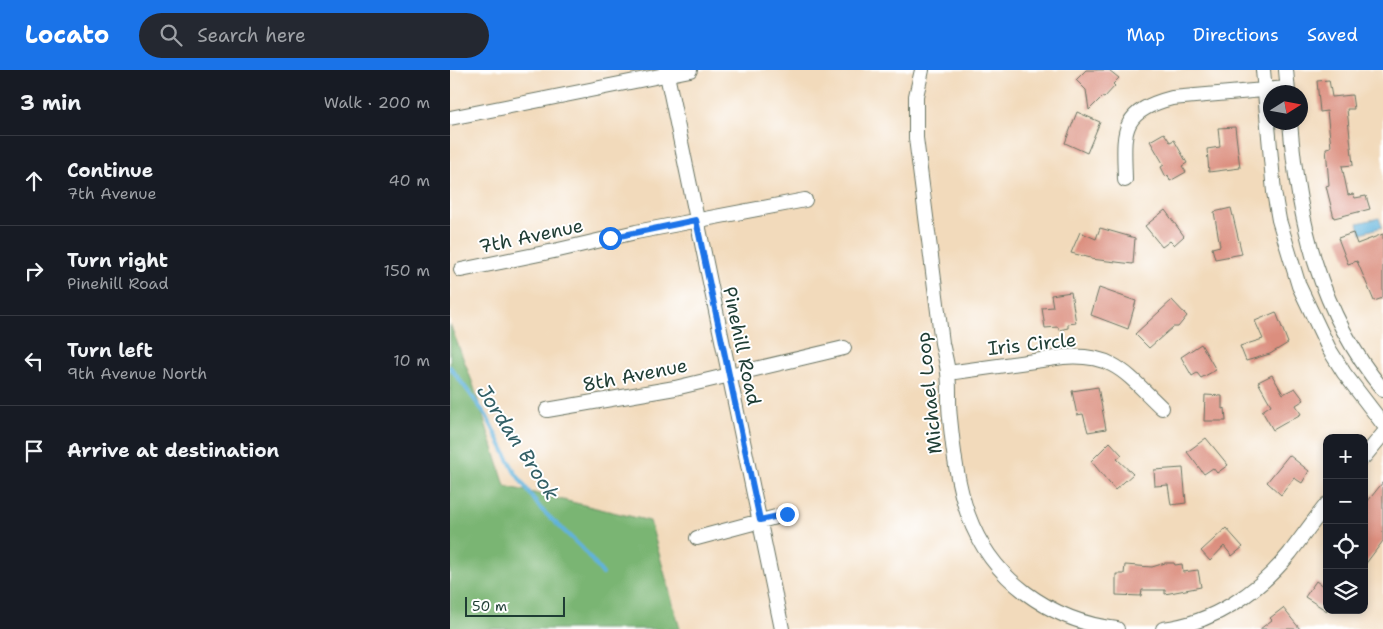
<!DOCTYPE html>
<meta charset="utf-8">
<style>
body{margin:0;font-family:"Shantell Sans",sans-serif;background:#242831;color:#f1f3f6}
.controls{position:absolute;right:15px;bottom:15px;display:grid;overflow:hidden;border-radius:10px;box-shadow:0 2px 8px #0003}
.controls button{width:45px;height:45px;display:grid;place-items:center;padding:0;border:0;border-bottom:1px solid #363941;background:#171b24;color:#f1f3f6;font:25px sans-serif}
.compass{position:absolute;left:813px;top:15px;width:45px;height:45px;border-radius:50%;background:#171b24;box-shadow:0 2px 8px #0003;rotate:79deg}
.scale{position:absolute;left:15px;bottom:12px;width:100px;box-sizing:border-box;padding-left:5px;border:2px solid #1f3d34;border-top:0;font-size:14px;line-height:18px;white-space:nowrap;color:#1f3d34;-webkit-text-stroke:4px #fff;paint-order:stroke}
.stop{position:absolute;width:15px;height:15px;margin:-11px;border:4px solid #1a73e8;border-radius:50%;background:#fff}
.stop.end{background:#1a73e8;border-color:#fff;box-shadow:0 1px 5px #0008}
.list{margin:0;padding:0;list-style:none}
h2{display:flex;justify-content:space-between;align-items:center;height:65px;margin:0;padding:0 20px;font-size:21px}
h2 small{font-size:16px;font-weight:400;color:#9ea1a6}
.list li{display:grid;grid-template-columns:32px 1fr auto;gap:15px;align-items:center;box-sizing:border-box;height:90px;padding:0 20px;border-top:1px solid #363941}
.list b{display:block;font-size:19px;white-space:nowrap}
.list p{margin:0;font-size:16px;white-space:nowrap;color:#9ea1a6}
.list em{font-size:16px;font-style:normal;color:#9ea1a6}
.icon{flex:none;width:28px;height:28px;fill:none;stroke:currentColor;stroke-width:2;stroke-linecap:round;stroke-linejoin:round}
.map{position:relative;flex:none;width:933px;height:559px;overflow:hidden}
header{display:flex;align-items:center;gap:30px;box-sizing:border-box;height:70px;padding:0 25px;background:#1a73e8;color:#fff}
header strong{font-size:24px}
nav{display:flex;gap:28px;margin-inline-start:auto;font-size:18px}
.search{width:350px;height:45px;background:#242831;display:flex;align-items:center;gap:12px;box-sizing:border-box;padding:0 18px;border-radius:28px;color:#9ea1a6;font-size:19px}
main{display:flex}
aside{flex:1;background:#171b24}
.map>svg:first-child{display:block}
.forest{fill:#7ab573;stroke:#4c7954}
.water{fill:#61b3dc;stroke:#407888}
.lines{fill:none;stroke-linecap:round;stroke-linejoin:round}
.stream{stroke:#61b3dc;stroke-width:4}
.building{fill:#db8e7e}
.minor-casing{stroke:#697463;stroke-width:16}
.minor{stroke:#fff;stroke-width:14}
.route{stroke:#1a73e8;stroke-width:6}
.labels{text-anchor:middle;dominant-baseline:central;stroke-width:4;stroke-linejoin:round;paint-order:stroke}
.street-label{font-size:19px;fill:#1f3d34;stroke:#fff}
.water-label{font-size:20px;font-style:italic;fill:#336066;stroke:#fff}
</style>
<header>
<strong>Locato</strong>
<div class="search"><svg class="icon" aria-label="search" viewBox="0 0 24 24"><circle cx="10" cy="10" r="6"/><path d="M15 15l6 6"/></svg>Search here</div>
<nav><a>Map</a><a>Directions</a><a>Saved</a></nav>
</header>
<main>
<aside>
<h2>3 min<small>Walk · 200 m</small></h2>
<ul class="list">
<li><svg class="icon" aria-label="ahead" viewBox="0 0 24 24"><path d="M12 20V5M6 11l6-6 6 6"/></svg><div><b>Continue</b><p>7th Avenue</p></div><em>40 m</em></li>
<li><svg class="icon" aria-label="right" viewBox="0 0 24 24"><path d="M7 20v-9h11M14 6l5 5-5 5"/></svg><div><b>Turn right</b><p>Pinehill Road</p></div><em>150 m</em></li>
<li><svg class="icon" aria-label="left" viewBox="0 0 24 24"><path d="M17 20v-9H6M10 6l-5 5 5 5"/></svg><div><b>Turn left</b><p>9th Avenue North</p></div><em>10 m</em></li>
<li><svg class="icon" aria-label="arrive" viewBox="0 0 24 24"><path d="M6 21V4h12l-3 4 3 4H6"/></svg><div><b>Arrive at destination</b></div></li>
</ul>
</aside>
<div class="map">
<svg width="933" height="559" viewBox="0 0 933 559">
<rect width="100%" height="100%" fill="#fff"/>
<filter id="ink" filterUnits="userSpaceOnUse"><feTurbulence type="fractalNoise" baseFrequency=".02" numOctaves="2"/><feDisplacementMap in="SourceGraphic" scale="10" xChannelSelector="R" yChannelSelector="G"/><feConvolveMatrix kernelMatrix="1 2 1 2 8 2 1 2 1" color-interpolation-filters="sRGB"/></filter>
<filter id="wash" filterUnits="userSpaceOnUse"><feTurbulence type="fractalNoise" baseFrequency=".0096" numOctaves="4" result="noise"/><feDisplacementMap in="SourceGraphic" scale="20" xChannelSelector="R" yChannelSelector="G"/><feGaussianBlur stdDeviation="1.12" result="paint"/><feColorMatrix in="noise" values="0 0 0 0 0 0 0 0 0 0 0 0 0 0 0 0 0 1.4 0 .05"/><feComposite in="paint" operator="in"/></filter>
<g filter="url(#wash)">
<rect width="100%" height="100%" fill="#f2dabb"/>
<!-- forest -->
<path class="forest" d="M 0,254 L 23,314 L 55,416 L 200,451 L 230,559 L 0,559 Z"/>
<!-- water -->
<path class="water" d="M 929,148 L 932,157 L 911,163 L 908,153 Z"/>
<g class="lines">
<!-- stream -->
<path class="stream" d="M 0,297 L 36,345 L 64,401 L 90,438 L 132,478 L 153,504"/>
</g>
<g id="blocks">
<!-- building -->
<path class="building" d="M 636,0 L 659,0 L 669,8 L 663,14 L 665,16 L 654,28 L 652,27 L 639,40 L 636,20 L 626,10 Z
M 879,10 L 882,27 L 902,25 L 904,39 L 897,39 L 903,95 L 892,96 L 898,125 L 903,124 L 905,128 L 916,126 L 920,139 L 884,148 L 876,116 L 879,115 L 876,78 L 881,77 L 877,41 L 870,42 L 867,11 Z
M 627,42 L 650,52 L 637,83 L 615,73 Z
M 785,57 L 790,98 L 759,102 L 757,79 L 770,77 L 768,58 Z
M 714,63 L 720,72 L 724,70 L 737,93 L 732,96 L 736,102 L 720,111 L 718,105 L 716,107 L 711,97 L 714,95 L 700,71 Z
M 781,138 L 792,184 L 765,189 L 762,178 L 770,176 L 764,142 Z
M 715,140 L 734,166 L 724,175 L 720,171 L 712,177 L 695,156 Z
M 650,158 L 685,168 L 683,194 L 641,189 L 641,188 L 621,183 L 630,162 L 646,169 Z
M 903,163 L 907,174 L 933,164 L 933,228 L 924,231 L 907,191 L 898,194 L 888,168 Z
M 649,218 L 686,231 L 678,259 L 641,245 Z
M 621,222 L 626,253 L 618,254 L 618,258 L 609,260 L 608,257 L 595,258 L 592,238 L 603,237 L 601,225 Z
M 722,230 L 737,246 L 728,257 L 723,257 L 699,278 L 685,264 Z
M 826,242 L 838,273 L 820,284 L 796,291 L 790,276 L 813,269 L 805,251 Z
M 751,274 L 766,300 L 751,308 L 747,303 L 742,306 L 731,287 Z
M 822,305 L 833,324 L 845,318 L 854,330 L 846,335 L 851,344 L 823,360 L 812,341 L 821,335 L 808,312 Z
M 648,317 L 656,359 L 638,362 L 633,344 L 627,345 L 622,321 Z
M 755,325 L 772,326 L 772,339 L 775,338 L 776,351 L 754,351 Z
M 756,368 L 778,395 L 767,403 L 763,398 L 754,404 L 737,382 Z
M 660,372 L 672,385 L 667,389 L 683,404 L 665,420 L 641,391 Z
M 839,385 L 859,401 L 852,413 L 844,408 L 831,425 L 817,412 Z
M 733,398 L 736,433 L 721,435 L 718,415 L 705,416 L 704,400 Z
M 933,412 L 933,471 L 914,496 L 914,436 Z
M 776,458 L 793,477 L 782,486 L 774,476 L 760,491 L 751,481 Z
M 715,493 L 724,493 L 725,495 L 732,494 L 733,502 L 748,500 L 751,517 L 715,524 L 715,520 L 692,520 L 691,526 L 666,525 L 666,504 L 674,504 L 675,495 L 702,497 Z
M 866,511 L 877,519 L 877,541 L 855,527 Z
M 833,538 L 850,559 L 810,559 L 822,550 L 820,548 Z"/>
</g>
</g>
<g filter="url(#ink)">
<use href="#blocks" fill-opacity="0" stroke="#697463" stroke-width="1"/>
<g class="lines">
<defs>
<path id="minor" d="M 216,0 L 332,559
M 472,0 L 466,26 L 466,68 L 492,273 C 494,283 497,293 498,303 C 500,318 498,333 500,348 C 507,418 516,478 576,523 C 603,543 633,555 667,559
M 813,0 L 824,122 L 829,150 L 849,216 L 879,279 L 894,303 L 933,354
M 836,0 L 838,22
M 0,48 L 240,0
M 840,52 C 848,150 869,242 933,320
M 675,110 C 674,63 668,42 722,28 L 837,18
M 11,200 L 104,181 L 186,162 L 355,130
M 498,303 L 613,287 C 665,283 677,305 712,338
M 97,340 L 225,318 L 394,278
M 914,387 L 933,364
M 247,468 L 337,444
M 713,559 C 763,553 809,522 840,483 C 852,467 864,450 877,434"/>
</defs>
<!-- minor casing -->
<use href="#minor" class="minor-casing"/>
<!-- minor -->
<use href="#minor" class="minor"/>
</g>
</g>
<g class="lines" filter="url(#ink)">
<!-- route -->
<path class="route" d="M 160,168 L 246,150 L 310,450 L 337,444"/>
</g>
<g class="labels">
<!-- street labels -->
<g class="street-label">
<text transform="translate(81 166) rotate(-12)">7th Avenue</text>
<text transform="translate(582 274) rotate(-6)">Iris Circle</text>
<text transform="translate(292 276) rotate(78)">Pinehill Road</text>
<text transform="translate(185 305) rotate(-11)">8th Avenue</text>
<text transform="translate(479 323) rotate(-96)">Michael Loop</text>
</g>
<!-- water labels -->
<g class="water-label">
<text transform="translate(68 372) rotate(57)">Jordan Brook</text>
</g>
</g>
</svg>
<div class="controls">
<button>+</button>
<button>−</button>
<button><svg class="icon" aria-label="locate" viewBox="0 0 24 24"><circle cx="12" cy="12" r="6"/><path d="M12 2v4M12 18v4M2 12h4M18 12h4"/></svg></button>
<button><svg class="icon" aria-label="layers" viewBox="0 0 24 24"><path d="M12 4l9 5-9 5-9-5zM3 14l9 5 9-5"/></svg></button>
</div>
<svg class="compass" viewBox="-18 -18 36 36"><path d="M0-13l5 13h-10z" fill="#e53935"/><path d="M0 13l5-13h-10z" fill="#9ea1a6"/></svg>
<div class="scale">50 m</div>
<div class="stop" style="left:160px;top:168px"></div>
<div class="stop end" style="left:337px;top:444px"></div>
</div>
</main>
